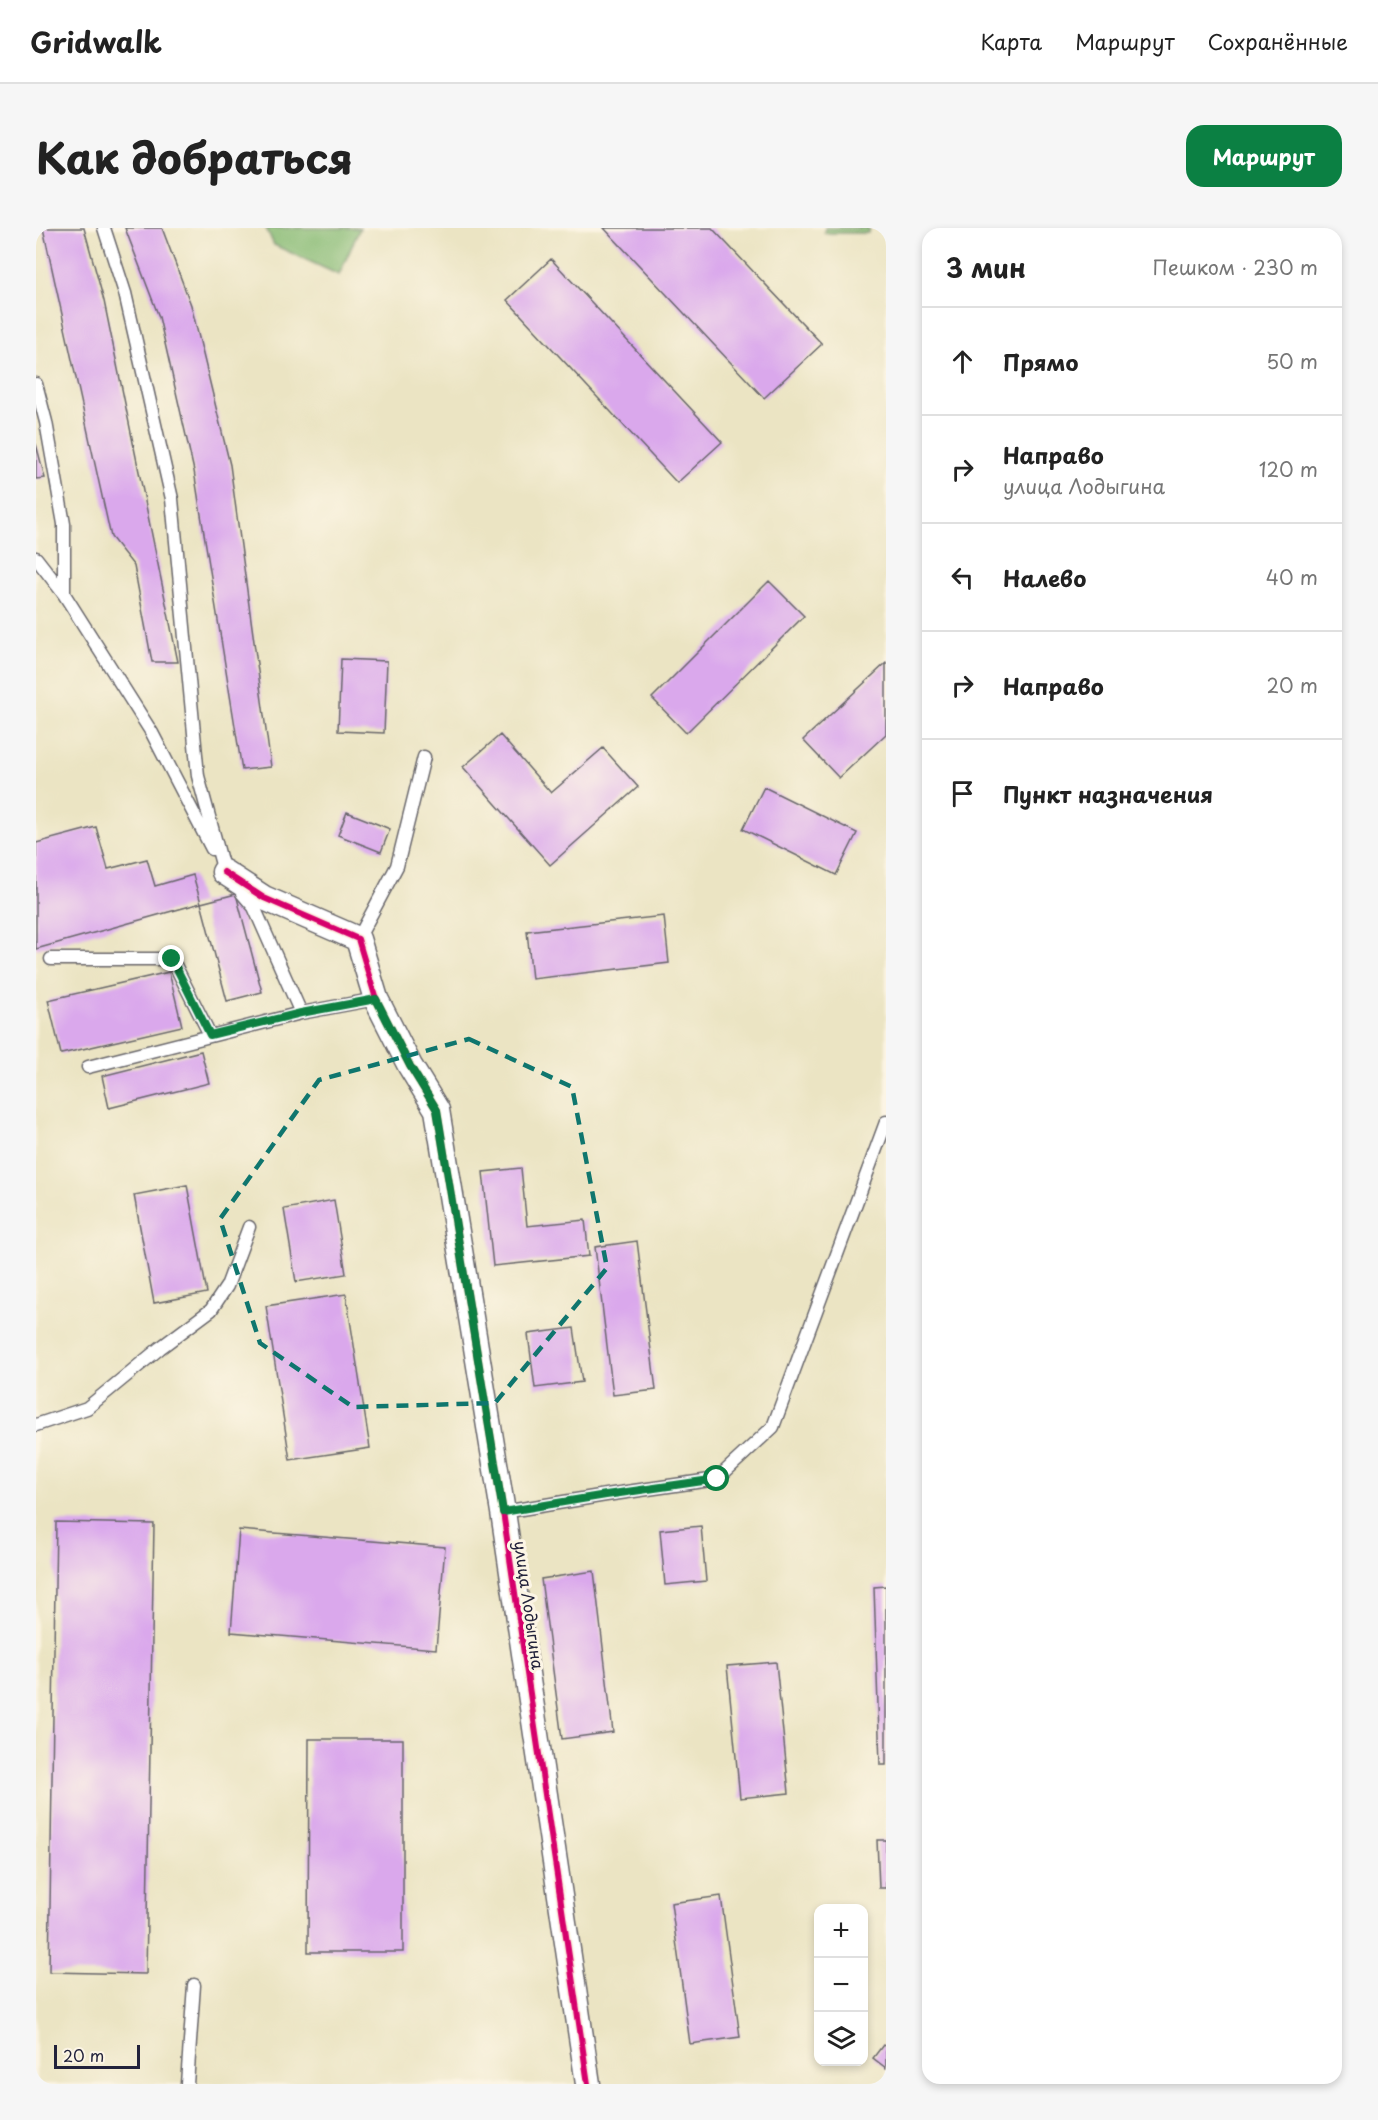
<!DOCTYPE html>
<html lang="ru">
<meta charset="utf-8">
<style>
body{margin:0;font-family:"Playpen Sans",sans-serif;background:#f6f6f6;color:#222}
.controls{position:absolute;right:18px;bottom:18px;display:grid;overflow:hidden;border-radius:12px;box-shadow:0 3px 9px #0003}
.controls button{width:54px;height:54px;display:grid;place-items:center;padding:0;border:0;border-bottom:2px solid #e0e0e0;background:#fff;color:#222;font:30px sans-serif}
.scale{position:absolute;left:18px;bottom:15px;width:86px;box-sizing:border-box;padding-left:6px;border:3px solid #22223b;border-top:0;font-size:16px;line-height:21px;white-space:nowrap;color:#22223b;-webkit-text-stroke:4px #fcf5e5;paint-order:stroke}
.stop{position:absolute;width:18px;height:18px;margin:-14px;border:4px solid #0b8043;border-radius:50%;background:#fff}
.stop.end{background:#0b8043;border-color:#fff;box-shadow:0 2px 6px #0008}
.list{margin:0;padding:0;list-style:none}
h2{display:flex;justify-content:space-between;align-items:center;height:78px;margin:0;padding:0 24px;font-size:26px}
h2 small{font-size:20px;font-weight:400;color:#767676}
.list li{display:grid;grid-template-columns:39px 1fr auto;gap:18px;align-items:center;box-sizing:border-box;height:108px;padding:0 24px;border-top:2px solid #e0e0e0}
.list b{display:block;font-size:22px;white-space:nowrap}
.list p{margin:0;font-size:20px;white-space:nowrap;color:#767676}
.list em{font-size:20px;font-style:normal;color:#767676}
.icon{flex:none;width:33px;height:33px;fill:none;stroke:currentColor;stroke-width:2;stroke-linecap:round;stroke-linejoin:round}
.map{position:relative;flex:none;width:850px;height:1856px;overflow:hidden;border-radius:18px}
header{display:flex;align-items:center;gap:36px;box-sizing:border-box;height:84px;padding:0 30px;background:#fff;border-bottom:2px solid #e0e0e0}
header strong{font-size:28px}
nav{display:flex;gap:33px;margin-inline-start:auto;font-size:21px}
.intro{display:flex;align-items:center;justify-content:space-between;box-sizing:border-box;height:144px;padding:0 36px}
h1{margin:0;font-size:42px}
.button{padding:15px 27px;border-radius:18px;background:#0b8043;color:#fff;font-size:21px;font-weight:700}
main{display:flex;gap:36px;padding:0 36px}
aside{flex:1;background:#fff;border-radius:18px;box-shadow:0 3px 9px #0003}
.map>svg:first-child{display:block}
.forest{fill:#88bb75;stroke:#556e58;stroke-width:1.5}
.building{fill:#daa8ec}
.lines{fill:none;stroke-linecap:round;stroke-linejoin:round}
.lane-casing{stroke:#68666b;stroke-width:15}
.street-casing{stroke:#68666b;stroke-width:27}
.lane{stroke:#fff;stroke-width:12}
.street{stroke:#fff;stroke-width:24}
.cycleway-casing{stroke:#fcf5e5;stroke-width:10}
.cycleway{stroke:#d6006c;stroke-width:6}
.route{stroke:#0b8043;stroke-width:8}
.marked{fill:none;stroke:#0f766e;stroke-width:4.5;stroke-dasharray:12 8;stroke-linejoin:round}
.labels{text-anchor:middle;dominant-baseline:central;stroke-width:6;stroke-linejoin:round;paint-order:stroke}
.street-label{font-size:16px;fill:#22223b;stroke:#fcf5e5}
</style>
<header>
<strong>Gridwalk</strong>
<nav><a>Карта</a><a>Маршрут</a><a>Сохранённые</a></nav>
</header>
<div class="intro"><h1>Как добраться</h1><a class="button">Маршрут</a></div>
<main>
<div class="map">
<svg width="850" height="1856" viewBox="0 0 850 1856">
<rect width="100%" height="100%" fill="#fcf5e5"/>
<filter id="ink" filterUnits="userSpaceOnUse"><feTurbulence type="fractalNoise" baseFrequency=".0167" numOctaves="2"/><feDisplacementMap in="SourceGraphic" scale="12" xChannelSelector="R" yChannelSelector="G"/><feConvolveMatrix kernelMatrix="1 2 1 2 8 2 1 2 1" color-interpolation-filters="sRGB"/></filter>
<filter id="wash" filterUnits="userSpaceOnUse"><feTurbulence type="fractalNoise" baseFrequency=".008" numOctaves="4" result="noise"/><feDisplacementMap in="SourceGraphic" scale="24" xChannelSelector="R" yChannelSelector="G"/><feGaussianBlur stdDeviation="1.35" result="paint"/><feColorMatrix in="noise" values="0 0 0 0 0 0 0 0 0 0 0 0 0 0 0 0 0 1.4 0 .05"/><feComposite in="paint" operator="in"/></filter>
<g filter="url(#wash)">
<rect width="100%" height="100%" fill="#ebe4c3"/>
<!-- forest -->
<path class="forest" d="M 230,0 L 324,0 L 303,47 L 238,17 Z
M 789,0 L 834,0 L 832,5 L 788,5 Z"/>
<g id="blocks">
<!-- building -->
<path class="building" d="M 7,0 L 48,0 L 68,73 L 142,434 L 116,434 L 98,338 L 75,309 Z
M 89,0 L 126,0 L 155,77 L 194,237 L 235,539 L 206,542 L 158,243 L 123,89 Z
M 568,0 L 676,0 L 786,116 L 728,170 Z
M 515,31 L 686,214 L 641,255 L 471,72 Z
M 0,216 L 9,250 L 0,251 Z
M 733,353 L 768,388 L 650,505 L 616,470 Z
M 305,431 L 351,433 L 348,505 L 302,503 Z
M 850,435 L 850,506 L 803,550 L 767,512 Z
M 464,507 L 515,565 L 567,520 L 602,559 L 514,637 L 427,539 Z
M 728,559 L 821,605 L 800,647 L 707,601 Z
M 311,584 L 354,601 L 345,624 L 302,607 Z
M 60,599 L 72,641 L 111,631 L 119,658 L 157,647 L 165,675 L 200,666 L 226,764 L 191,773 L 165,675 L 0,721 L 0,615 Z
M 628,688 L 633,735 L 496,751 L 491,703 Z
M 133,744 L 146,798 L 25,826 L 12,772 Z
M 165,823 L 173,855 L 73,880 L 66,848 Z
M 485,940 L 491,998 L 549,992 L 553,1028 L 457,1038 L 447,944 Z
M 151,957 L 171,1065 L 118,1075 L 98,967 Z
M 298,972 L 310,1046 L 260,1054 L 248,981 Z
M 601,1013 L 620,1162 L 577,1167 L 559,1019 Z
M 310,1066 L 334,1220 L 254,1232 L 230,1078 Z
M 538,1100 L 546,1154 L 499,1160 L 492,1106 Z
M 20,1294 L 118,1296 L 110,1746 L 13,1744 Z
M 665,1298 L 670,1353 L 629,1357 L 624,1302 Z
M 203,1302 L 409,1319 L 400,1421 L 195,1404 Z
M 558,1343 L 577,1504 L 526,1511 L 505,1351 Z
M 850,1358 L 850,1537 L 844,1537 L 838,1359 Z
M 740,1434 L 753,1565 L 704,1570 L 691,1438 Z
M 273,1511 L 367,1511 L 367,1724 L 272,1724 Z
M 841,1612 L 850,1612 L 850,1660 L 843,1660 Z
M 685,1668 L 704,1809 L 654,1816 L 635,1675 Z
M 847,1817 L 850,1819 L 850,1840 L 837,1830 Z"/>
</g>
</g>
<g filter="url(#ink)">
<use href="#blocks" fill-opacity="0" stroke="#68666b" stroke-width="1.5"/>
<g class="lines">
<defs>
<path id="lane" d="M 68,0 L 89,65 L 136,271 L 162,548 L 188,644
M 0,156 L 10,194 L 28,296 L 28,366
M 0,330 L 28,366 L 116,505 L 176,621
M 206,665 L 218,679 L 265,785
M 322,711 L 361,638 L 388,529
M 15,731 L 136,731 L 174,807
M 52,839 L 265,785 L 340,771
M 0,1197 L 51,1180 L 124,1120 L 175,1082 L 191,1058 L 213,999
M 467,1284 L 570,1267 L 681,1251 L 737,1199 L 850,894
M 151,1856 L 158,1757"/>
<path id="street" d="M 188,644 L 228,670 L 322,711 L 340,771 L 374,838 L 401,882 L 467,1284 L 552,1856"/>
</defs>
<!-- lane casing -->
<use href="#lane" class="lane-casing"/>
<!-- street casing -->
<use href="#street" class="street-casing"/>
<!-- lane -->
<use href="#lane" class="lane"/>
<!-- street -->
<use href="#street" class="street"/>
<defs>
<path id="cycleway" d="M 188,644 L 228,670 L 322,711 L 340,771 L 374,838 L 401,882 L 467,1284 L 552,1856"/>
</defs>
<!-- cycleway casing -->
<use href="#cycleway" class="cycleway-casing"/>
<!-- cycleway -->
<use href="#cycleway" class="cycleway"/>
</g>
</g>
<g class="lines" filter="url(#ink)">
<!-- route -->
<path class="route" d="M 136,731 L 174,807 L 265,785 L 340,771 L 374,838 L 401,882 L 467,1284 L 570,1267 L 681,1251"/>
</g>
<!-- marked area -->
<path class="marked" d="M 433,811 L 536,859 L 571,1040 L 459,1175 L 317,1179 L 224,1115 L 184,991 L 283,852 Z"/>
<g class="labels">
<!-- street labels -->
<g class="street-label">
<text transform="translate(494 1377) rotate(82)">улица Лодыгина</text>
</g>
</g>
</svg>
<div class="controls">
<button>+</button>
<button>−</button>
<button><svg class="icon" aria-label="layers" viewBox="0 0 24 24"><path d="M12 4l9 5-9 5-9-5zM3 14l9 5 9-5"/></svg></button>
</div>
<div class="scale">20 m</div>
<div class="stop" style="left:681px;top:1251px"></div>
<div class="stop end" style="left:136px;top:731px"></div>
</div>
<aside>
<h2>3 мин<small>Пешком · 230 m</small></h2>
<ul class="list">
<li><svg class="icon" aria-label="ahead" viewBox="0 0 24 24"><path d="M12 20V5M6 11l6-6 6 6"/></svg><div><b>Прямо</b></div><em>50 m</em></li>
<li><svg class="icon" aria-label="right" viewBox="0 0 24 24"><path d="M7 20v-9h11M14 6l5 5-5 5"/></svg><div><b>Направо</b><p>улица Лодыгина</p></div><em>120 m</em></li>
<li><svg class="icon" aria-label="left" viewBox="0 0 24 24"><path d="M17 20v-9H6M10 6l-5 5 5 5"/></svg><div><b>Налево</b></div><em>40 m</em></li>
<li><svg class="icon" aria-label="right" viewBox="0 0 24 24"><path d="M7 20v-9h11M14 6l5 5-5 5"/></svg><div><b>Направо</b></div><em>20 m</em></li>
<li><svg class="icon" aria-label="arrive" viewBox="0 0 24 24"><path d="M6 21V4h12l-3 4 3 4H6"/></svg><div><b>Пункт назначения</b></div></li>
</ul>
</aside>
</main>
